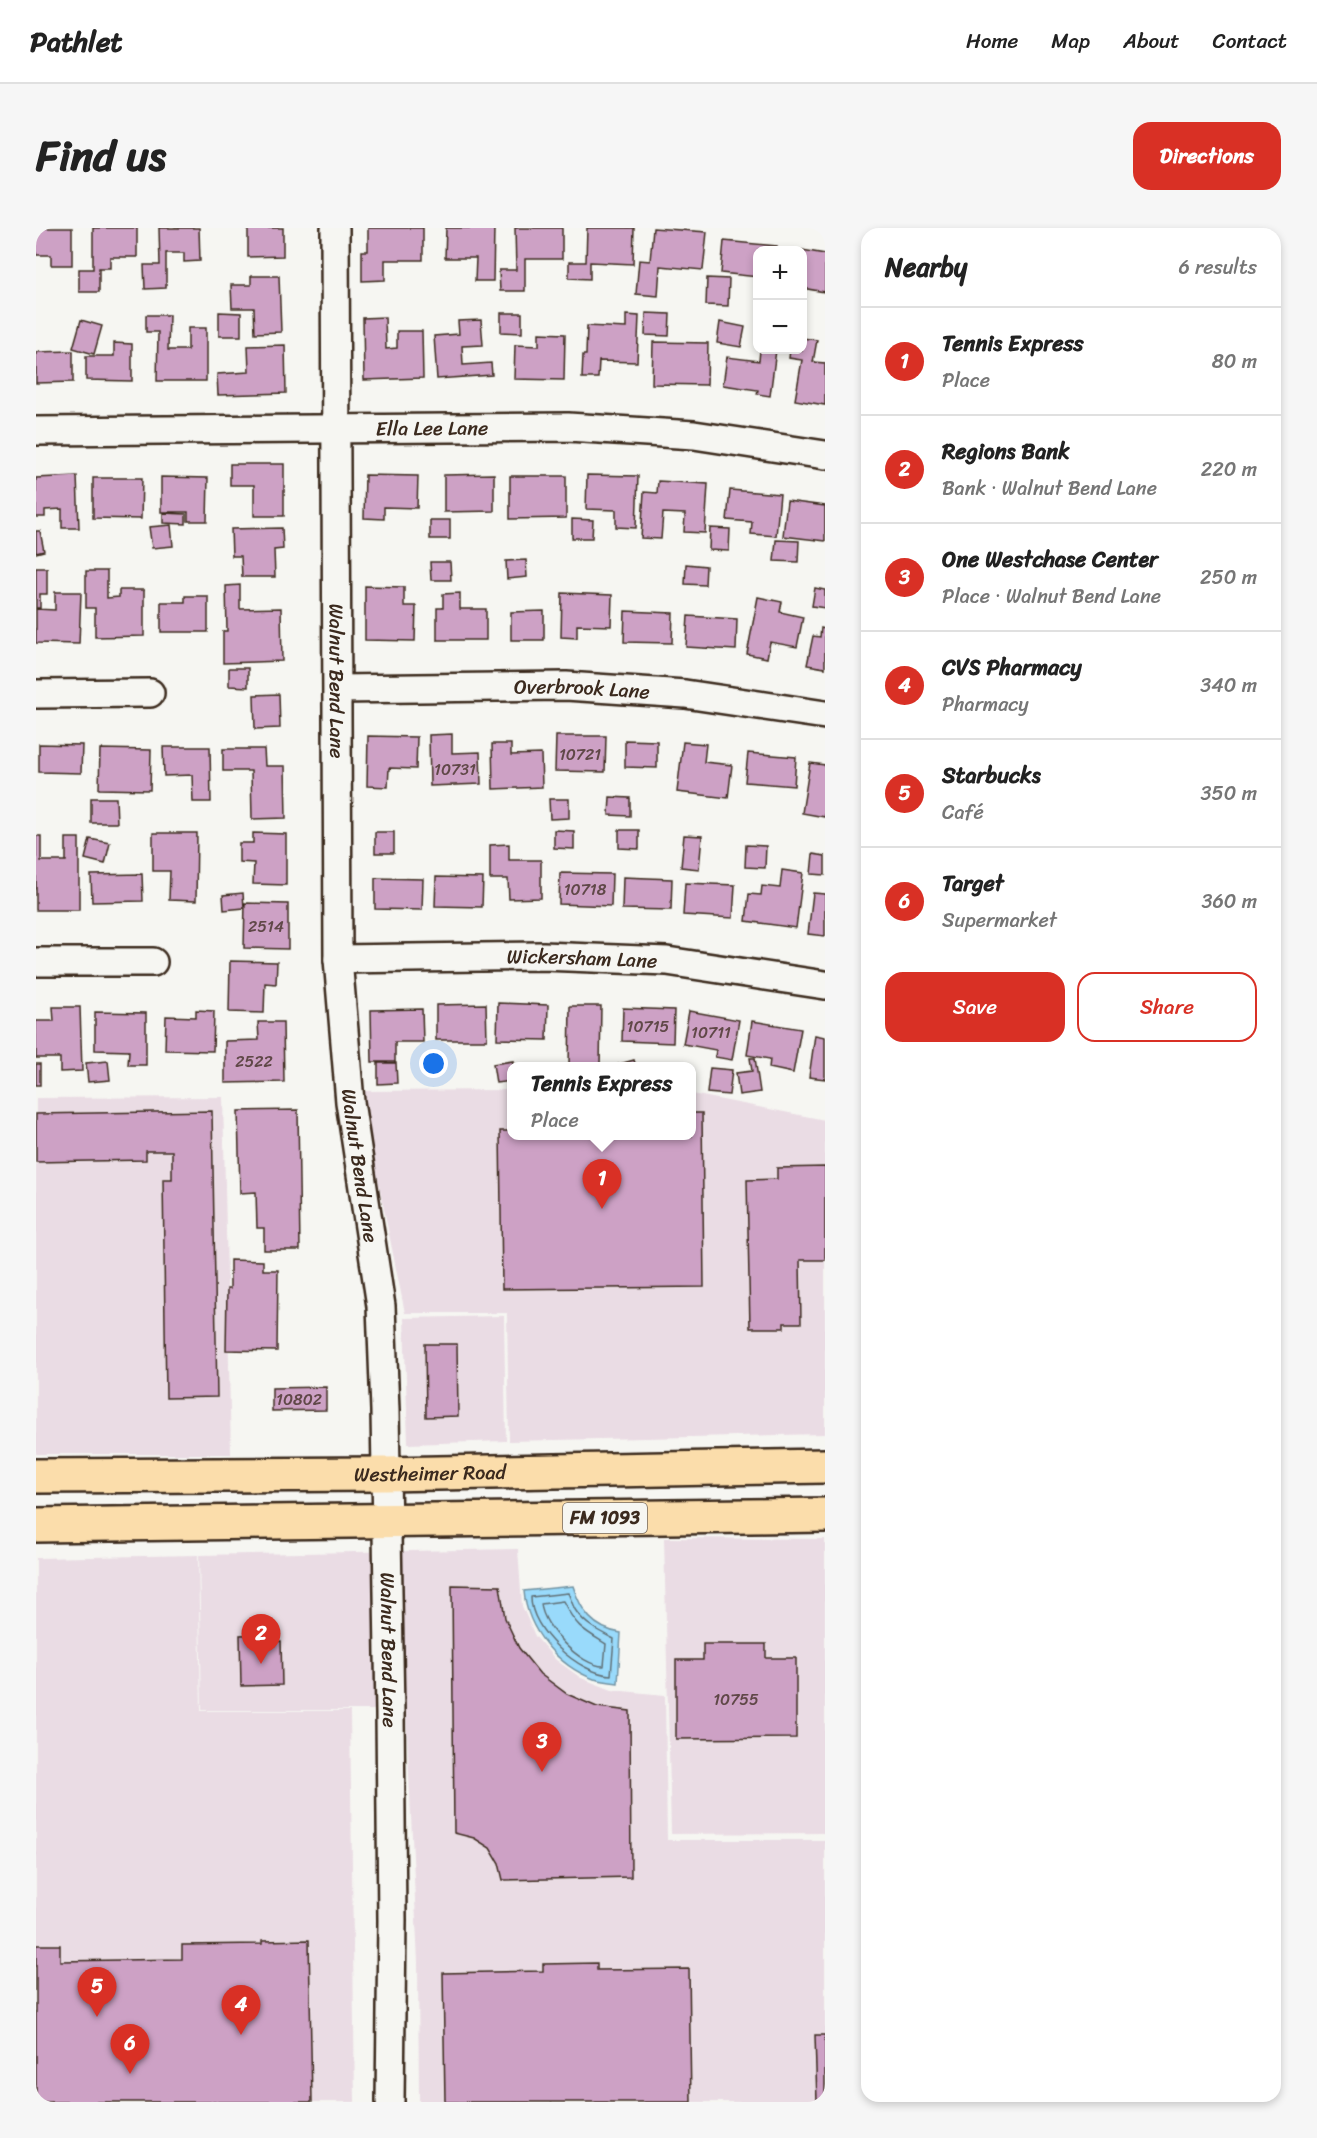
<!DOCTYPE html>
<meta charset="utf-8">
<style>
body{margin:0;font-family:Sriracha,sans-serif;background:#f6f6f6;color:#222}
.controls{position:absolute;right:18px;top:18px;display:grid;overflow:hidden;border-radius:12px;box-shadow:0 3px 9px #0003}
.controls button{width:54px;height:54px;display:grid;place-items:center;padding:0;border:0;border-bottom:2px solid #e0e0e0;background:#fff;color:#222;font:30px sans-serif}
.you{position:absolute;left:398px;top:836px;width:21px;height:21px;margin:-15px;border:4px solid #fff;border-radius:50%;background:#1a73e8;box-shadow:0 0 0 9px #1a73e833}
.badge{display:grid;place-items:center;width:39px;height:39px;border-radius:50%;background:#d93025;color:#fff;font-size:20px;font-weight:700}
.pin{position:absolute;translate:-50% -50px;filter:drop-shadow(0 2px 3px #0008)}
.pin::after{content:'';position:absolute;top:32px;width:21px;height:18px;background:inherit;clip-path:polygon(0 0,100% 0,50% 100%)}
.popup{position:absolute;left:471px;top:834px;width:189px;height:78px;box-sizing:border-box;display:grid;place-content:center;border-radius:12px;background:#fff;filter:drop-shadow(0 2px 4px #0005);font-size:20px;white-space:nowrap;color:#767676}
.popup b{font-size:22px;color:#222}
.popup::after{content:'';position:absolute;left:50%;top:100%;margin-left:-12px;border:12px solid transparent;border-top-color:#fff}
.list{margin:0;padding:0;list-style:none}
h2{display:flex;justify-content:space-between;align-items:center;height:78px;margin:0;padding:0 24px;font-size:26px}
h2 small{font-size:20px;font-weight:400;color:#767676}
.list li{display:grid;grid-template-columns:39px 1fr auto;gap:18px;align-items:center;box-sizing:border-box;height:108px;padding:0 24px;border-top:2px solid #e0e0e0}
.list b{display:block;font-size:22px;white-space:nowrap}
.list p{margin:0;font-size:20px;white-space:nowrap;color:#767676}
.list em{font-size:20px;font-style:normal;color:#767676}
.actions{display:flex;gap:12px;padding:18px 24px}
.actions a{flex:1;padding:14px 0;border:2px solid #d93025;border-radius:18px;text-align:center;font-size:21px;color:#d93025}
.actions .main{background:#d93025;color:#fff}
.map{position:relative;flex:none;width:789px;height:1874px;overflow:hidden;border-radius:18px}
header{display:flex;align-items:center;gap:36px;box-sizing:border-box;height:84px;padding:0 30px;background:#fff;border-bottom:2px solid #e0e0e0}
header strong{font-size:28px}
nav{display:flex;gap:33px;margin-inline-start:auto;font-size:21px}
.intro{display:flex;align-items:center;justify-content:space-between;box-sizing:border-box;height:144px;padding:0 36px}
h1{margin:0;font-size:42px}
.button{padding:15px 27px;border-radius:18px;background:#d93025;color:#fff;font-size:21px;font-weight:700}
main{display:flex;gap:36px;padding:0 36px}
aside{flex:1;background:#fff;border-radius:18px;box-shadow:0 3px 9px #0003}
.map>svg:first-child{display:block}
.built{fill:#eadce4}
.water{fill:#99dafb;stroke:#7394a3;stroke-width:1.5}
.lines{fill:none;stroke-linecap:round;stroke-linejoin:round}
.shore{stroke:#617076;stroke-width:1.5}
.building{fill:#cda1c5;stroke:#3b2a1e;stroke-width:1.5}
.minor-casing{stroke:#3b2a1e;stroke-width:32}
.major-casing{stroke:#3b2a1e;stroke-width:38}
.minor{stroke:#f6f6f2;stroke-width:27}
.major{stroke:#fbddab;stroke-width:33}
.labels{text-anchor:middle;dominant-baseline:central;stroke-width:5;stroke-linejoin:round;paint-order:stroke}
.number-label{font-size:16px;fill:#604848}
.shield{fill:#f6f6f2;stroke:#73675e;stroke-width:1.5}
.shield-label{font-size:18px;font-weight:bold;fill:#3b2a1e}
.street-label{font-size:20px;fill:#3b2a1e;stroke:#f6f6f2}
</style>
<header>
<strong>Pathlet</strong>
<nav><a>Home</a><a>Map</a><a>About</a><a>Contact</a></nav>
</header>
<div class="intro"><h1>Find us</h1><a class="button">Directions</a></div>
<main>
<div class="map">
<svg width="789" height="1874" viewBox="0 0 789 1874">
<rect width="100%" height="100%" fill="#f6f6f2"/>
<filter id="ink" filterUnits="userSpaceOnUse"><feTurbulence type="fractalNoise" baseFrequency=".0167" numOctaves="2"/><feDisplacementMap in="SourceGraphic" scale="12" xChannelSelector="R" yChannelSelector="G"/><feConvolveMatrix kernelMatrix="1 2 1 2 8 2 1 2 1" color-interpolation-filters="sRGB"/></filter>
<g filter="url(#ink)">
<!-- built -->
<path class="built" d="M 476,862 L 476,908 L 656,908 L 656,866 L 789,892 L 789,1206 L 473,1213 L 471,1085 L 369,1085 L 324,863 Z
M 187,869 L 195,1226 L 0,1226 L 0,870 Z
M 468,1088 L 470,1213 L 372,1216 L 368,1090 Z
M 628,1310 L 789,1311 L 789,1605 L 635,1606 Z
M 482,1321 L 486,1378 L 499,1408 L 520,1432 L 545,1450 L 576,1462 L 629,1467 L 631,1612 L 789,1612 L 789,1874 L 383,1874 L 382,1735 L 370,1482 L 166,1482 L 163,1327 Z
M 162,1327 L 165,1483 L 314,1483 L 319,1874 L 0,1874 L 0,1330 Z"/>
<!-- water -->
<path class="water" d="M 537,1358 C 545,1383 557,1401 585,1405 L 582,1455 C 574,1454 566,1453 558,1451 C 522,1438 491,1402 488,1363 Z"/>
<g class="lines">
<!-- shore -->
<path class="shore" d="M 532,1365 C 535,1370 536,1377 540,1383 C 549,1397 564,1404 578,1411 L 575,1447 C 543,1446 494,1402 495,1369 Z
M 527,1373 C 540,1399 547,1402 570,1416 L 568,1438 C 544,1438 507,1399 505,1376 Z"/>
</g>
<!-- building -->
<path class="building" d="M 0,0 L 36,0 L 36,37 L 15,37 L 15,27 L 0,27 Z
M 57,0 L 101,0 L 101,29 L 74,29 L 74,40 L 63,40 L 63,64 L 43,64 L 43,41 L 57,41 Z
M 123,0 L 163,0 L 164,33 L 148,34 L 148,25 L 130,25 L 130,60 L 109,61 L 108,37 L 124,37 Z
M 212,0 L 247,0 L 247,28 L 212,29 Z
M 332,0 L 387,0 L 387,32 L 349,32 L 349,52 L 326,53 L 326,23 L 332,23 Z
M 410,0 L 458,0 L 457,53 L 439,53 L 440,30 L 409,30 Z
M 479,0 L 526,0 L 526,31 L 489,31 L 489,63 L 464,63 L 463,42 L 480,42 Z
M 551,0 L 598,0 L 597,36 L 554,34 L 554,51 L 533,50 L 533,34 L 550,34 Z
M 617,0 L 671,4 L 667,42 L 624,38 L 622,68 L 600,66 L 603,32 L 614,33 Z
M 688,13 L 741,18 L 741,22 L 722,22 L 722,49 L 685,45 Z
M 766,22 L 789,26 L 789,64 L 766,60 Z
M 215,48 L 243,48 L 245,104 L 219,105 L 218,80 L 196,80 L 195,57 L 215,57 Z
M 671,50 L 693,51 L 692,78 L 670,77 Z
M 183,84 L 205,85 L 205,108 L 183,108 Z
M 465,85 L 486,85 L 486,105 L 465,104 Z
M 610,85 L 634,86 L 633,108 L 609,107 Z
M 110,87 L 133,87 L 132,122 L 152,122 L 152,100 L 170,100 L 170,153 L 121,153 L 122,104 L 110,104 Z
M 590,87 L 603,88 L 601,134 L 563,133 L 562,150 L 546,150 L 547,127 L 550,127 L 551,98 L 590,100 Z
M 349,89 L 350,121 L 361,120 L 361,103 L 386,103 L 387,150 L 328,152 L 327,90 Z
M 45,92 L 66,98 L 58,126 L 37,120 Z
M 445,92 L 447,117 L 426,118 L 427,137 L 455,135 L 456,147 L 401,151 L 398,108 L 423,106 L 422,93 Z
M 684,94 L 709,99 L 705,119 L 681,115 Z
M 503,105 L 529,106 L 528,152 L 478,151 L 479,117 L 503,118 Z
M 766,110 L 781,112 L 777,134 L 789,135 L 789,177 L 759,172 L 766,132 L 753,130 L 754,122 L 766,122 Z
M 617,114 L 672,115 L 671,157 L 616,156 Z
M 78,115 L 96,116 L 96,153 L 50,152 L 50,128 L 78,128 Z
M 249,117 L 250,165 L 182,167 L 181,146 L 213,144 L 212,118 Z
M 724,122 L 740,122 L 734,168 L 721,166 L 722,162 L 687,157 L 691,129 L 723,133 Z
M 37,123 L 37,154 L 0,155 L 0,124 Z
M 194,236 L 248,236 L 248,288 L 218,288 L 218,257 L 194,257 Z
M 458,246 L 458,283 L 408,284 L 408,247 Z
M 329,247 L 382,248 L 381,280 L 348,279 L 348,291 L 328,290 Z
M 551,247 L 602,248 L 600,300 L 580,299 L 580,282 L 550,281 Z
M 41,248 L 43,300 L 26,300 L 26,281 L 9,282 L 9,289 L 0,289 L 0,250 Z
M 474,248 L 530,248 L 530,290 L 474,291 Z
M 125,249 L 172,250 L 171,293 L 152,293 L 152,284 L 125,284 Z
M 57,250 L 106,250 L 105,291 L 57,290 Z
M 622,253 L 672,256 L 669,305 L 648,304 L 649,286 L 627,285 L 625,311 L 605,310 L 608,264 L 621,265 Z
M 694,262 L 744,266 L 740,308 L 715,306 L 716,294 L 691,292 Z
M 751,273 L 789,278 L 789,313 L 747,308 Z
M 127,285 L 150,286 L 150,296 L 127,295 Z
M 536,291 L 557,292 L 556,310 L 536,310 Z
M 394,292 L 414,292 L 414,311 L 394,311 Z
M 135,297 L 137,318 L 116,320 L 113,299 Z
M 246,300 L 247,321 L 238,322 L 239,349 L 206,349 L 205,328 L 196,328 L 195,301 Z
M 674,300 L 694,301 L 693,323 L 673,322 Z
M 0,303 L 4,303 L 8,323 L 0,325 Z
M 740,312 L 763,313 L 762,334 L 738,333 Z
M 490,332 L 491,349 L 471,351 L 470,333 Z
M 394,334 L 414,334 L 415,352 L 395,352 Z
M 650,336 L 670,338 L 669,357 L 649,356 Z
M 0,340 L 11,340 L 11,366 L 4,366 L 4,380 L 0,380 Z
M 50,343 L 71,343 L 71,370 L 83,369 L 83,362 L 108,362 L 108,408 L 59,409 L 59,380 L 50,380 Z
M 204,357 L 204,381 L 245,380 L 246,433 L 187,435 L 187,403 L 191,403 L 190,358 Z
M 329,358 L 368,359 L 368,378 L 380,378 L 379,413 L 329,412 Z
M 779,360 L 789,362 L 789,380 L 776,378 Z
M 19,364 L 45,364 L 43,416 L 0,415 L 0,381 L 19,382 Z
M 424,365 L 424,381 L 450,381 L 450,412 L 401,412 L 401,380 L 407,380 L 407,366 Z
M 526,365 L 576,367 L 575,398 L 541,397 L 541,410 L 525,409 Z
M 149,368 L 172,368 L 172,404 L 125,404 L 125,374 L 149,374 Z
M 722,369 L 746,374 L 744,384 L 767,389 L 761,419 L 734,414 L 731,430 L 711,426 Z
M 508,383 L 508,412 L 475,412 L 475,384 Z
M 589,383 L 637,385 L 636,415 L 588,414 Z
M 652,388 L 701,391 L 700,422 L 650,419 Z
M 785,400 L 789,401 L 789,440 L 771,437 L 777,408 L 784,409 Z
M 193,440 L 212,440 L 212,459 L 193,458 Z
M 243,466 L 244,500 L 219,501 L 218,467 Z
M 416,506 L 416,525 L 444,524 L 445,556 L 394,558 L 393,507 Z
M 332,508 L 381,509 L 380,541 L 353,540 L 352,559 L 331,558 Z
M 520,508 L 570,508 L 569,544 L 519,543 Z
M 589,512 L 621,513 L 621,540 L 589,539 Z
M 647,514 L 670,516 L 668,534 L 696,537 L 692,570 L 641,564 Z
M 3,516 L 46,517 L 45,545 L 3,544 Z
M 456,516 L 475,516 L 475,527 L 505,526 L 506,559 L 457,561 Z
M 127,519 L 174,519 L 175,574 L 157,574 L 156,547 L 128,548 Z
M 64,521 L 115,522 L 114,562 L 63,561 Z
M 187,521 L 228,521 L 229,538 L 249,538 L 250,590 L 216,591 L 215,543 L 187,543 Z
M 712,525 L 760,529 L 758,558 L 709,554 Z
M 774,535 L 789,537 L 789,589 L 766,585 Z
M 574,569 L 594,570 L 594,588 L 573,587 Z
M 55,570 L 80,570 L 81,595 L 55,595 Z
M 513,571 L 533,571 L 533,590 L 514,591 Z
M 518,602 L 538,603 L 538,621 L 518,620 Z
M 583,602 L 603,602 L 603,621 L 583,620 Z
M 339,604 L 358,604 L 358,625 L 339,625 Z
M 117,605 L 161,605 L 160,673 L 133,672 L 134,643 L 117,643 Z
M 217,605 L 250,606 L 250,657 L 217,656 L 218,635 L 203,634 L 203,615 L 217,615 Z
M 648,607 L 666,608 L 663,641 L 645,639 Z
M 0,608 L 5,608 L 5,633 L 30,633 L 30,610 L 43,610 L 43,682 L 0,682 Z
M 54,611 L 74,615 L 69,636 L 49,631 Z
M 473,616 L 473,632 L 505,632 L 505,670 L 473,671 L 472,651 L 454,651 L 454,617 Z
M 710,617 L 730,618 L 729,640 L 709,639 Z
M 777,626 L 789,628 L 789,647 L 775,646 Z
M 746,642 L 767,645 L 760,700 L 710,693 L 713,666 L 725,667 L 726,658 L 744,660 Z
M 524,645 L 576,646 L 575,678 L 523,676 Z
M 106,646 L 107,673 L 56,674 L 55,647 Z
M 400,649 L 447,650 L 446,679 L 399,678 Z
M 587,649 L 636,651 L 635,682 L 586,681 Z
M 339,650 L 387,651 L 386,682 L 339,681 Z
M 649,655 L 699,657 L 697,690 L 647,687 Z
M 207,665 L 208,680 L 188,682 L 187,667 Z
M 777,665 L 789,666 L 789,708 L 772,706 Z
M 209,675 L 252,676 L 252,721 L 208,720 Z
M 194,733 L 241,734 L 240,756 L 229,755 L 228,785 L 193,784 Z
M 462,775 L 512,777 L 511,812 L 461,811 Z
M 450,776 L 451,812 L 400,812 L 400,777 Z
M 534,778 L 565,778 L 564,838 L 533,838 Z
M 17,779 L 44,779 L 46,843 L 24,844 L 24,830 L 0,830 L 0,793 L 18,793 Z
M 587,780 L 638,782 L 637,815 L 586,813 Z
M 386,781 L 387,814 L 359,814 L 359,834 L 336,834 L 335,782 Z
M 160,782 L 178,783 L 177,823 L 129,822 L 130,788 L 160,789 Z
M 653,783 L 703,792 L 696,832 L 679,829 L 680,822 L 647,816 Z
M 59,784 L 110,785 L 110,837 L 92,837 L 93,823 L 59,822 Z
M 716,793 L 765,801 L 757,845 L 733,840 L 734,831 L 711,827 Z
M 222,794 L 247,794 L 248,854 L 189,855 L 189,813 L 223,812 Z
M 779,807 L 789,809 L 789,851 L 773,849 Z
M 714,830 L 719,830 L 724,864 L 703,867 L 700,845 L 716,843 Z
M 598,832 L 600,838 L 580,838 L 580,837 Z
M 72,833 L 74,852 L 52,854 L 50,835 Z
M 477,833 L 476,853 L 460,855 L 457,836 Z
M 342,835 L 360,835 L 361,855 L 342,856 Z
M 0,836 L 4,836 L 4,857 L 0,857 Z
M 674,840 L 696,842 L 693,867 L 671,865 Z
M 262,882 L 264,1022 L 228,1022 L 228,1000 L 221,1000 L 220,964 L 204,965 L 202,883 Z
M 176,883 L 181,1169 L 130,1170 L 127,951 L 136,951 L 136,923 L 110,923 L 110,932 L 0,934 L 0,886 Z
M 656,885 L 666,885 L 668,1059 L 466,1061 L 464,903 L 476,903 L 476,908 L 656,908 Z
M 789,939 L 789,1032 L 764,1032 L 765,1095 L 748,1095 L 748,1100 L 714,1100 L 711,952 L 741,951 L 741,940 Z
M 194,1032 L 227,1033 L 227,1042 L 242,1042 L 241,1123 L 190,1122 L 191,1061 L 194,1061 Z
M 389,1116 L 421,1116 L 422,1188 L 390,1189 Z
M 290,1159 L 290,1182 L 236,1183 L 236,1160 Z
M 416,1357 L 464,1358 L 469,1390 L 483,1420 L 504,1446 L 531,1466 L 561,1479 L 594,1483 L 595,1649 L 467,1652 L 463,1635 L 454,1620 L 438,1610 L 418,1605 Z
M 228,1406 L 228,1414 L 245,1413 L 246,1457 L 205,1458 L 204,1407 Z
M 667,1416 L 730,1416 L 730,1430 L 760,1430 L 760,1510 L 640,1511 L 640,1432 L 667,1432 Z
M 273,1712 L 276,1874 L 0,1874 L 0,1717 L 24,1717 L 24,1733 L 146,1731 L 146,1717 L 226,1716 L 226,1713 Z
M 561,1735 L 561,1742 L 653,1741 L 655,1874 L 409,1874 L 407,1745 L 507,1743 L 507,1736 Z
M 779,1807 L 789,1807 L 789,1874 L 781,1874 Z"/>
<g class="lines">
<defs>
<g id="minor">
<path id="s1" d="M 299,0 L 302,731 L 314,874 L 345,1078 L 349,1183 L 354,1486 L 356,1692 L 354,1874"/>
<path id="s2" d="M 0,203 L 532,199 L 658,207 L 789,227"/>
<path id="s3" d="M 302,461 L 530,458 L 649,466 L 789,487"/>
<path d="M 0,466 L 114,465"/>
<path id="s4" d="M 302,731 L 507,728 L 631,733 L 789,757"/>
<path d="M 0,734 L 117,734"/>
</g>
<g id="major">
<path id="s5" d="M 0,1248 L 349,1246 L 789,1238"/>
<path d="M 0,1297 L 789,1287"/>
</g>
</defs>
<!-- minor casing -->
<use href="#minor" class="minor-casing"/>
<!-- major casing -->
<use href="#major" class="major-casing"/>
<!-- minor -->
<use href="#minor" class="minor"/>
<!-- major -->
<use href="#major" class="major"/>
</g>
</g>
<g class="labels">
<!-- number labels -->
<g class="number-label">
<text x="544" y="526">10721</text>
<text x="419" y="541">10731</text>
<text x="549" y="661">10718</text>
<text x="230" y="698">2514</text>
<text x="612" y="798">10715</text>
<text x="675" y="804">10711</text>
<text x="218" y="833">2522</text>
<text x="263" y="1171">10802</text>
<text x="700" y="1471">10755</text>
</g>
<!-- shield labels -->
<rect class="shield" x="527" y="1275" width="84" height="30" rx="4.5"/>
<g class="shield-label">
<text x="569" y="1290">FM 1093</text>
</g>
<!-- street labels -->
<g class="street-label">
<text stroke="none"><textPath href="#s2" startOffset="396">Ella Lee Lane</textPath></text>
<text stroke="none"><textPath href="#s1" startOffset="453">Walnut Bend Lane</textPath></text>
<text stroke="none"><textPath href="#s3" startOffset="244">Overbrook Lane</textPath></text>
<text stroke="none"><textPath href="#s4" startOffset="244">Wickersham Lane</textPath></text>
<text stroke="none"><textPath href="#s1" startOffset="939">Walnut Bend Lane</textPath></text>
<text stroke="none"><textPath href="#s5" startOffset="394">Westheimer Road</textPath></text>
<text stroke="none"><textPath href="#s1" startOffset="1425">Walnut Bend Lane</textPath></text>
</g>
</g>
</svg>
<div class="controls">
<button>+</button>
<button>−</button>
</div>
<div class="you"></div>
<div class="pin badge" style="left:566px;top:981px">1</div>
<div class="popup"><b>Tennis Express</b>Place</div>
<div class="pin badge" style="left:225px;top:1436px">2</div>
<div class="pin badge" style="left:506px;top:1544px">3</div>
<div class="pin badge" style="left:205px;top:1807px">4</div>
<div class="pin badge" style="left:61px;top:1789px">5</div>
<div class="pin badge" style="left:94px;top:1846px">6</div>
</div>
<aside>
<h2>Nearby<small>6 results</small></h2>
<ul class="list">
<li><span class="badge">1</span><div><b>Tennis Express</b><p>Place</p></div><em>80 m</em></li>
<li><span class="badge">2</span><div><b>Regions Bank</b><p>Bank · Walnut Bend Lane</p></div><em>220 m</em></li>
<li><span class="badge">3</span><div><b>One Westchase Center</b><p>Place · Walnut Bend Lane</p></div><em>250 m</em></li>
<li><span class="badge">4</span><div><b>CVS Pharmacy</b><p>Pharmacy</p></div><em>340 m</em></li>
<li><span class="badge">5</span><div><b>Starbucks</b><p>Café</p></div><em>350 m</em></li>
<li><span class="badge">6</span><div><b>Target</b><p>Supermarket</p></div><em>360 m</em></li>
</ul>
<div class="actions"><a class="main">Save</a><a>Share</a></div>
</aside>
</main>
